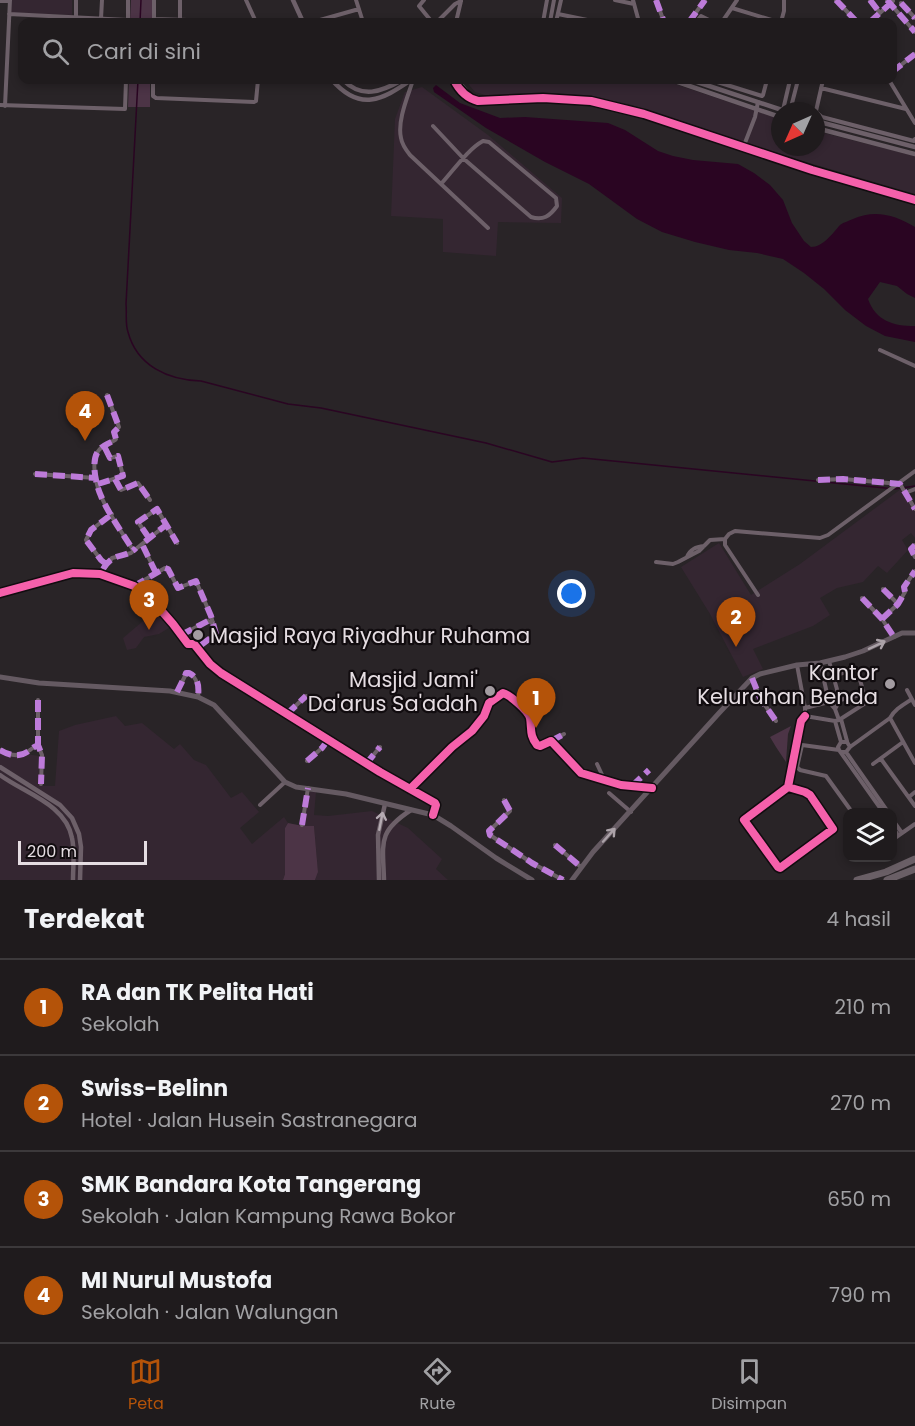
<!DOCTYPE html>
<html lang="id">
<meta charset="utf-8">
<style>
body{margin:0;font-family:Poppins,sans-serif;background:#2c282a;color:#f1f3f6}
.controls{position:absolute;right:18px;bottom:18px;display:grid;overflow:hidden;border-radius:12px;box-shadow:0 3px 9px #0003}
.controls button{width:54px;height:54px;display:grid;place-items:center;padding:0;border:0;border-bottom:2px solid #3c393b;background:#1f1b1d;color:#f1f3f6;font:30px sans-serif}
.compass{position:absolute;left:771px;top:102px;width:54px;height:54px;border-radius:50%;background:#1f1b1d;box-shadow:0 3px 9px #0003;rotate:225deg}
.scale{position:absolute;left:18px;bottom:15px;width:129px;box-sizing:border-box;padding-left:6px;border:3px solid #e5dde2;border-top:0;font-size:16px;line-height:21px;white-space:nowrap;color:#e5dde2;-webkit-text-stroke:4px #110c0f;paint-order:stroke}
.you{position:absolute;left:572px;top:594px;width:21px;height:21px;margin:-15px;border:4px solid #fff;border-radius:50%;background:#1a73e8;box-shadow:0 0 0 9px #1a73e833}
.badge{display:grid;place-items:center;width:39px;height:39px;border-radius:50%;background:#b45309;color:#fff;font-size:20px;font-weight:700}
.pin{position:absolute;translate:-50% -50px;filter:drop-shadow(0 2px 3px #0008)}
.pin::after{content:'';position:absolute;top:32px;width:21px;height:18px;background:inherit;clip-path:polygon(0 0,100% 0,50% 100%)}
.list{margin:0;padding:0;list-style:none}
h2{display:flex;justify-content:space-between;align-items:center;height:78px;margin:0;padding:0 24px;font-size:26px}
h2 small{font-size:20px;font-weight:400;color:#a1a1a4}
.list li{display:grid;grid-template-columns:39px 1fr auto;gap:18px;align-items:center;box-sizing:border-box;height:96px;padding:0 24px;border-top:2px solid #3c393b}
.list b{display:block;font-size:22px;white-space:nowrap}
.list p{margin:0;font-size:20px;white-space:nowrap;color:#a1a1a4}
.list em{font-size:20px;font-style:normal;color:#a1a1a4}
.icon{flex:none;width:33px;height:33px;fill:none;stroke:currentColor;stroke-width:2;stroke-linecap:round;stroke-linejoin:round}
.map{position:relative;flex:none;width:915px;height:880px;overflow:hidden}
.search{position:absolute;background:#1f1b1d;box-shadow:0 3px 9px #0003;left:18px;right:18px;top:18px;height:66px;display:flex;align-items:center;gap:15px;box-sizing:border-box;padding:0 21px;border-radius:12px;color:#a1a1a4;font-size:22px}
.sheet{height:462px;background:#1f1b1d}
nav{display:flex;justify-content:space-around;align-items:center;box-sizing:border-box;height:84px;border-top:2px solid #3c393b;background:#1f1b1d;font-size:16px;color:#a1a1a4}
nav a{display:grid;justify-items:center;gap:3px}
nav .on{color:#b45309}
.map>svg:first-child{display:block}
.built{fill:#342631}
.green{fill:#4c3446}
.water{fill:#2a0522}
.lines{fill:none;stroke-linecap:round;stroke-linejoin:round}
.stream{stroke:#2a0522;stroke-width:1.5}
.minor{stroke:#6d6069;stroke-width:4}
.tertiary{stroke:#6d6069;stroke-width:4.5}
.secondary{stroke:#655a62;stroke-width:5}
.motorway{stroke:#6a5f66;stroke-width:7}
.quiet{stroke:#bd7bd9;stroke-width:6;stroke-dasharray:12 6;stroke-linecap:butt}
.cycleway-casing{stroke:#110c0f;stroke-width:11}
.cycleway{stroke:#f560ab;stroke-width:8}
.oneway{stroke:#aba2a8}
.oneway2{stroke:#b5abb2}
.poi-dot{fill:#a39ca1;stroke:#110c0f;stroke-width:2}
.labels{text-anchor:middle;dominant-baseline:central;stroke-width:4.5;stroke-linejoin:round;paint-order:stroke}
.poi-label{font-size:21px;fill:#e5dde2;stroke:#110c0f;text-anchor:end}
</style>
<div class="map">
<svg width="915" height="880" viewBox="0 0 915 880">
<rect width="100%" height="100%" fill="#292427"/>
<!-- built -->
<path class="built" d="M 12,0 L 72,0 L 72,15 L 11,13 Z
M 465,80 L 663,80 L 780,119 L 780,147 L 816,147 L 816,131 L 915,156 L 915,194 L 796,159 L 629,104 L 569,94 L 485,95 L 475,92 Z
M 422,87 L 488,135 L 562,198 L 561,223 L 498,222 L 496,256 L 443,252 L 443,219 L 391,216 L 395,119 L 405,92 Z
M 901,489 L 915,509 L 915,538 L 911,533 L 902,540 L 908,550 L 887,573 L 878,566 L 863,582 L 837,588 L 820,598 L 830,615 L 813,626 L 753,649 L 763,669 L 743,677 L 710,614 L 681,567 L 719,543 L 751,595 L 800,564 Z
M 156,606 L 172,626 L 159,634 L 144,637 L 136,648 L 127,650 L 123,638 L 149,616 Z
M 116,716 L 125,726 L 142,723 L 174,749 L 180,744 L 194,760 L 206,765 L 231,798 L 242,792 L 259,812 L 240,828 L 252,844 L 284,817 L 288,823 L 285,828 L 285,874 L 283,880 L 0,880 L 0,750 L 39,756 L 41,786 L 55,786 L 59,731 L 75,725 Z
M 310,792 L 316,792 L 314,815 L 328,816 L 372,811 L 408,828 L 442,859 L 436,869 L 448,880 L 315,880 L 318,872 L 314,826 L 303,826 Z"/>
<!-- green -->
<path class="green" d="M 131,0 L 152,0 L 152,22 L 130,22 Z
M 129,80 L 150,80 L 150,107 L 128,107 Z
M 791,726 L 788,734 L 786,762 L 776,747 L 770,737 Z
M 288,823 L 303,826 L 314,826 L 318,872 L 315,880 L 283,880 L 285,874 L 285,828 Z"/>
<!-- water -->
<path class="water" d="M 436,85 L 460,103 L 500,118 L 525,117 L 608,123 L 625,130 L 658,151 L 673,156 L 693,160 L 738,164 L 754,173 L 770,185 L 783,200 L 792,223 L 804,241 L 811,247 C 823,247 833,233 840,225 C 844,222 849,221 853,219 C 875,209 895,215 915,227 L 915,298 L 907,294 L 897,286 L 880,282 L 868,299 C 876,321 893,326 915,326 L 915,342 L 885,336 L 866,326 L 845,310 L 824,289 L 804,273 L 783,259 L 757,253 L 729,250 L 695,242 L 662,232 L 637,219 L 589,184 L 545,162 L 486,128 L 434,92 L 433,88 Z"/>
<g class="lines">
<!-- stream -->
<path class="stream" d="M 140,22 L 141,0
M 138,80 L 126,304 C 127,313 125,324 128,332 C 137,366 168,380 201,381 L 288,404 L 321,408 L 486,443 L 552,462 L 583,458 L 895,489 L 915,486"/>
<!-- minor -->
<path class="minor" d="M 128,0 L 128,22
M 246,0 L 256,22
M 356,0 L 363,22
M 424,0 L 419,6 L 432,22
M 615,0 L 634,4
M 633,0 L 639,22
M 656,0 L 664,22
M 836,0 L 857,22
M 870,0 L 880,13
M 887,0 L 915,32
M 0,1 L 10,1
M 901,3 L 915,18
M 732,8 L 778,22
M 9,14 L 128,20
M 558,14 L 597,22
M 76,18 L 76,0
M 101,19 L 102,0
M 154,19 L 254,22
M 180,20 L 180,0
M 154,22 L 154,0
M 313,22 L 359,9
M 437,22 L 455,4 L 461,1
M 456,22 L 461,1
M 543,22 L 547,0
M 550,22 L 554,0
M 556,22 L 561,0
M 689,22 L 705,0
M 696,22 L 701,16 L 713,22
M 722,22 L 737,0
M 781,22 L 784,11 L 784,0
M 870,22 L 893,1
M 892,72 L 915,54
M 153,80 L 153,96 L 156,98 L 254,102 L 256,101 L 258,80
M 413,80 C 408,96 397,121 401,138 C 402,145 406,150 410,155 L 488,228
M 454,80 C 459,90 466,98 478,101 L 543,98 L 591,101 L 644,114 L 812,170 L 915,200
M 458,80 L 468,93 L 481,99
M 711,80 L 762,96 L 763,95 L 767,80
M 889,80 L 915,123
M 821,88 L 906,109
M 0,105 L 125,109 L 126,80
M 5,106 L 10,0
M 783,110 L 790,80
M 790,111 L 798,80
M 816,111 L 823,80
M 816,112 L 822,117 L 914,141 L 915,139
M 433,126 L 464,159 L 531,217 C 543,221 550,216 557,206 L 556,198 L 489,142 L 483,141 C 468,149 453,171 441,184
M 743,148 L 755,117 L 758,102
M 880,350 L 915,366
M 107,395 L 119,427 L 114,432 L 116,439 L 115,440 C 110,443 103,445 99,450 C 90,460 96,485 101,496 C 108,513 123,534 133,550
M 35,474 L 96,478
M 115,479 L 121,490 L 138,483 L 150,500
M 818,480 L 843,479 L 900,484 L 915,509
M 98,484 L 123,476 L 118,456 L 110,458 L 104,446
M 905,493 L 915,489
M 149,538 L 138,522 L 157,509 L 177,543
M 915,545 L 911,549 L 915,557
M 687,557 C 690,549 696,547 704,546
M 656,562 L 673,564 L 678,562 L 699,551 L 710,540 L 725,539
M 106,564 L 101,560 L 86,540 L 91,530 L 112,514
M 156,573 L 142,544 L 166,525
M 100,574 L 112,558 L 131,553 L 142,544
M 134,586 L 165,568 L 168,569 L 178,588 L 196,581 L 211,616 L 216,634 L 197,648
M 883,589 L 898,604
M 0,593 L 73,573 L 100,574 L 134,586 L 152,600 L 173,624 L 188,644 L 194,644 L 210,664 L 221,673 L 380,772 L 435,803 L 436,805 L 433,815
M 758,595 L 725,545 L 725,539 L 729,534 L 735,531 L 820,538 L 828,535 L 915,471
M 862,598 L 882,619 L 894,637
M 882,619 L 898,604 L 905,592 L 904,587 L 915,571
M 181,635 L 208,621 L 212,623
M 820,663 L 829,702 L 835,709 L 840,700 L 829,661
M 797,665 L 805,708 L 805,716 L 835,721 L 839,720
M 832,676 L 857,669 L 864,694 L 864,704 L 839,720 L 835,709
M 752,678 L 760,698 L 776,721
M 907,690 L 915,705
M 177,692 L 185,676 L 186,673 L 189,673 C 198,678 199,687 198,697
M 38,700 L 38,745
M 840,700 L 864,694
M 805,708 L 829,702
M 287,714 L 306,696
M 890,718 L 915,763
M 841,719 L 847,741
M 835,721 L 841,742
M 551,741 L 564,734
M 850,747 L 890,718 C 895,709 903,705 912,699
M 0,750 C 10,756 20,758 30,750 C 33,748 35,746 38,745 L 42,755 L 41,784
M 839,750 L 802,745 L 797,767 L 800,770 L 826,776 L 852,812
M 841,752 L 846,752 L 850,747 L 847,742 L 841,742 L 838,747 L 839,750 L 883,812
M 846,752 L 888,812
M 881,759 L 915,806
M 307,761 L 322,748 L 328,740
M 366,764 L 380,747
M 597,764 L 604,779
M 873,764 L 903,742
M 788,787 L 805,792 L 810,795 L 833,829 L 780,868 L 778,867 L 744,820 L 788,787 L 801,721 L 805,716
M 410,789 L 452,747 L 472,731 L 484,716 L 489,703 L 503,693 C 510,695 528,711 530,718 C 532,729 529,735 537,745 L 540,746 L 551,741 L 581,773 L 621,785 L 651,788
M 609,793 L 631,812
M 909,797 L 915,792
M 504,800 L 510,811 L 489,831 L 490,835 L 532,863 L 563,880
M 260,805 L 285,782
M 892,819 L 902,833
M 302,825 L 308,788
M 892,827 L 898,835
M 892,840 L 915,824
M 555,845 L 581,867"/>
<!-- tertiary -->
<path class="tertiary" d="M 293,0 L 303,22
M 332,80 C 360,112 382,100 411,80
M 343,80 C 362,99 381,92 402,80
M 672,80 L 780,117
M 691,80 L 785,111
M 816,121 L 915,147
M 816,128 L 915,154
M 0,767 L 60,805 L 72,818 L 79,834 L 81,847 L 80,880
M 0,775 C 24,793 66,804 72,838 C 75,852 73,866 73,880
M 379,880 L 378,835 L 385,804
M 384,880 C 383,843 377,832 411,810"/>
<!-- secondary -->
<path class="secondary" d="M 0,677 L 39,683 L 170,691 L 198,697 L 214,705 L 285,782 L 296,787 L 346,794 L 433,815 L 451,826 L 496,858 L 532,880
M 572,880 L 593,852 L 720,712 L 752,678 L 760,674 L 797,665 L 820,663 L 845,657 L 863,651 L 902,633 L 915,633"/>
<!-- motorway -->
<path class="motorway" d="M 857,880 L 886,872 L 915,859
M 887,880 L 915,869"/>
<!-- quiet -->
<path class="quiet" d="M 656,0 L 664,22
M 836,0 L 857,22
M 870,0 L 880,13
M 887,0 L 915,32
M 901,3 L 915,18
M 689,22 L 705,0
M 870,22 L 893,1
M 892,72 L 915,54
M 107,395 L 119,427 L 114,432 L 116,439 L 115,440 C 110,443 103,445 99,450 C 90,460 96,485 101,496 C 108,513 123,534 133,550
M 35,474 L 96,478
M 115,479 L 121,490 L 138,483 L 150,500
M 818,480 L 843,479 L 900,484 L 915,509
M 98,484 L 123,476 L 118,456 L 110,458 L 104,446
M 149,538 L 138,522 L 157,509 L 177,543
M 915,545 L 911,549 L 915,557
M 106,564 L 101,560 L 86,540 L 91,530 L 112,514
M 103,569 C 115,550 124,560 136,548
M 156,573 L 142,544 L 166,525
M 134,586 L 165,568 L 168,569 L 178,588 L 196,581 L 211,616 L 216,634 L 197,648
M 883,589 L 898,604
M 862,598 L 882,619 L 894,637
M 882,619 L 898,604 L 905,592 L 904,587 L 915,571
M 181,635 L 208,621 L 213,624
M 752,678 L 760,698 L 776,721
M 177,692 L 185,676 L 186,673 L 189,673 C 199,678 199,687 198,697
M 38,700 L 38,745
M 287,714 L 306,696
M 551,741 L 564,734
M 0,750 C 10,756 20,758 30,750 C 33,748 35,746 38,745 L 42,755 L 41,784
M 307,761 L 322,748 L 328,740
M 366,764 L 380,747
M 632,786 L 649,770
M 504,800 L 510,811 L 489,831 L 490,835 L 532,863 L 563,880
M 302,825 L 308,788
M 555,845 L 581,867"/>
<defs>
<path id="cycleway" d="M 454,80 C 459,90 466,98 478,101 L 543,98 L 591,101 L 644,114 L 812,170 L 915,200
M 0,593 L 73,573 L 100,574 L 134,586 L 152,600 L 173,624 L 188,644 L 194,644 L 210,664 L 221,673 L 380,772 L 435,803 L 436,805 L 433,815
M 788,787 L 805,792 L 810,795 L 833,829 L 780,868 L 778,867 L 744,820 L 788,787 L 801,721 L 805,716
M 410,789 L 452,747 L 472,731 L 484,716 L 489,703 L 503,693 C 510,695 528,711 530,718 C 532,729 529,735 537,745 L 540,746 L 551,741 L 581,773 L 621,785 L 652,788"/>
</defs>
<!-- cycleway casing -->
<use href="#cycleway" class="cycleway-casing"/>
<!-- cycleway -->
<use href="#cycleway" class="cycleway"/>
</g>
<!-- one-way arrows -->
<defs><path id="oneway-shaft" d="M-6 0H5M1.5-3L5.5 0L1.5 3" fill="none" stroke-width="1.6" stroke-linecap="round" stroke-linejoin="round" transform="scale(1.5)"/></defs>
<g class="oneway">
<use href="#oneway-shaft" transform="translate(877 645) rotate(-25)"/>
<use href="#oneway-shaft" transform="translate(609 835) rotate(-48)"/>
</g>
<use class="oneway2" href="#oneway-shaft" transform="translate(381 821) rotate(-79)"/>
<!-- markers -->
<g class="poi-dot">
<circle cx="198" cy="635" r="6"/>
<circle cx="890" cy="684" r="6"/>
<circle cx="490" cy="691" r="6"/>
</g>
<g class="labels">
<!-- poi labels -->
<g class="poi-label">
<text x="210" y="635" text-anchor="start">Masjid Raya Riyadhur Ruhama</text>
<text x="878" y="672">Kantor<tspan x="878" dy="24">Kelurahan Benda</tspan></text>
<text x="478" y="679">Masjid Jami'<tspan x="478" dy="24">Da'arus Sa'adah</tspan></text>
</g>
</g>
</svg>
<div class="controls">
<button><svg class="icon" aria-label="layers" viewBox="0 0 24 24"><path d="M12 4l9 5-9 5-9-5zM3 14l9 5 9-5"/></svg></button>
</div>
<svg class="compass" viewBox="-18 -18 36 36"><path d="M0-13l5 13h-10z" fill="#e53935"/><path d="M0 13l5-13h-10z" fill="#a1a1a4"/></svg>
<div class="scale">200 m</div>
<div class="you"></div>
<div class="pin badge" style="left:536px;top:728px">1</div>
<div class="pin badge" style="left:736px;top:647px">2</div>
<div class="pin badge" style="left:149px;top:630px">3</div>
<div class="pin badge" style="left:85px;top:441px">4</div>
<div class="search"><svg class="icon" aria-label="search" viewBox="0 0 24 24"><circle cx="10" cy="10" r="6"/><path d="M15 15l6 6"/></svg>Cari di sini</div>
</div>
<section class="sheet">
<h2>Terdekat<small>4 hasil</small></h2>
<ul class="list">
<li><span class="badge">1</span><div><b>RA dan TK Pelita Hati</b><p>Sekolah</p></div><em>210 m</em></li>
<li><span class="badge">2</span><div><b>Swiss-Belinn</b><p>Hotel · Jalan Husein Sastranegara</p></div><em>270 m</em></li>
<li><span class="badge">3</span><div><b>SMK Bandara Kota Tangerang</b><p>Sekolah · Jalan Kampung Rawa Bokor</p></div><em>650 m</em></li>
<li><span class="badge">4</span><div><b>MI Nurul Mustofa</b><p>Sekolah · Jalan Walungan</p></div><em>790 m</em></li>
</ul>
</section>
<nav>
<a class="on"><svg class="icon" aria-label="map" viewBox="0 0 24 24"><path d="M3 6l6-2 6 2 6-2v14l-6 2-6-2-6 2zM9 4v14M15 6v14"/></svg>Peta</a>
<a><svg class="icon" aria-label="directions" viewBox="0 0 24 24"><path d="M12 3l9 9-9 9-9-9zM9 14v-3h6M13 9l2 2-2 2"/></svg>Rute</a>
<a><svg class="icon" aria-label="saved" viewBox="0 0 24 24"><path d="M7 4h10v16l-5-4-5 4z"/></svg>Disimpan</a>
</nav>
